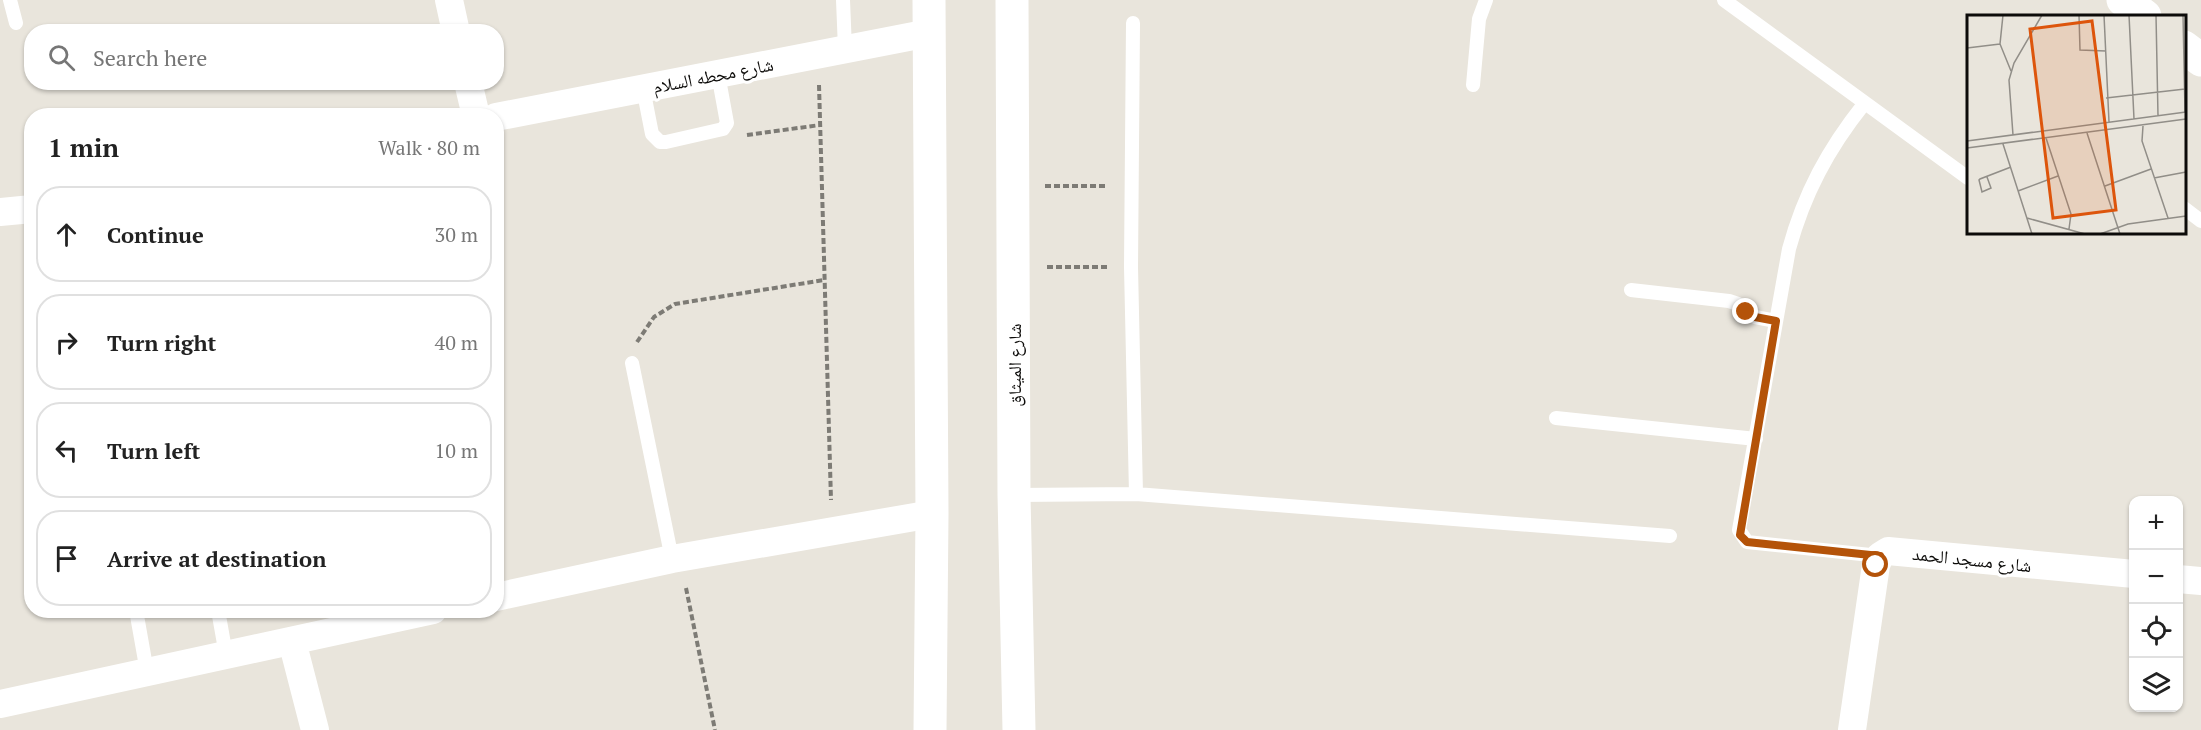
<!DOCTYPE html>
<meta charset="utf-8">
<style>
body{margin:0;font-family:"PT Serif","Noto Naskh Arabic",serif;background:#f2f2f2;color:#222}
.controls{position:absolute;right:18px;bottom:18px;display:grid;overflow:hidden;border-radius:12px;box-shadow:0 2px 4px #0004}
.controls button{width:54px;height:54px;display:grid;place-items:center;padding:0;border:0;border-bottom:2px solid #e0e0e0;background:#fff;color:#222;font:30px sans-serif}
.stop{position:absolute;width:18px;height:18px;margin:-14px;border:4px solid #b45309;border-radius:50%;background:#fff}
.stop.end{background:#b45309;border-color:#fff;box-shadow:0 2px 6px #0008}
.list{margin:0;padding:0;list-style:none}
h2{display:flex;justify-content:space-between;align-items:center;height:78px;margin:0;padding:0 24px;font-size:26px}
h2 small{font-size:20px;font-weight:400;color:#767676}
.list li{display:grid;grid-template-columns:39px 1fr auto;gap:18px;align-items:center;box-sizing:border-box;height:96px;margin:0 12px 12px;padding:0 12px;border:2px solid #e0e0e0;border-radius:24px}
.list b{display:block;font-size:22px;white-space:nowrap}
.list em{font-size:20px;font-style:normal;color:#767676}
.icon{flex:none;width:33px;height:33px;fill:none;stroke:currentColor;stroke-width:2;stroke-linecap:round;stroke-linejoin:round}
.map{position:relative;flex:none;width:2201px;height:730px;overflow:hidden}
.search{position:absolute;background:#fff;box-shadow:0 2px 4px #0004;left:24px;top:24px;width:480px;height:66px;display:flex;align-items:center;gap:15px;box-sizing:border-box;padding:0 21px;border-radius:24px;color:#767676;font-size:22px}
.panel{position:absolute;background:#fff;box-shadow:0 2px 4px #0004;left:24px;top:108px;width:480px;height:510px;border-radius:24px}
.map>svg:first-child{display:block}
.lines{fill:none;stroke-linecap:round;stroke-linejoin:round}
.path{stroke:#7d7b75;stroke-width:4;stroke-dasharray:6 3;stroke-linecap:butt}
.service{stroke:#fff;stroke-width:14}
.minor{stroke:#fff;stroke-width:28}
.tertiary{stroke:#fff;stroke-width:33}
.primary{stroke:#fff;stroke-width:33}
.route{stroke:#b45309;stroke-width:8}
.labels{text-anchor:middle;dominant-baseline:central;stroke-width:6;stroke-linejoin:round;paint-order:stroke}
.street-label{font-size:18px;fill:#0c0b09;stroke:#fff}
.inset-road{fill:none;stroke:#918e88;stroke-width:1.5}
.view{fill:#dd550c;fill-opacity:0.15;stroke:#dd550c;stroke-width:3}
.inset-edge{fill:none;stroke:#0c0b09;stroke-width:3}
</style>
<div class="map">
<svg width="2201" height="730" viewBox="0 0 2201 730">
<rect width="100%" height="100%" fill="#e9e5dc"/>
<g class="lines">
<!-- path -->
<path class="path" d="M 819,85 L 831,500
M 747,135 L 820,125
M 1045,186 L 1107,186
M 1047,267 L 1109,267
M 637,342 L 654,317 L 675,304 L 824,280
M 686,588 L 715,730"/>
<!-- service -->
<path class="service" d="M 10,0 L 16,23
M 843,0 L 845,49
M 1724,0 L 1968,178
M 1133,23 L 1131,267 L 1136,494
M 1473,85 L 1479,19 L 1486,0
M 643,88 L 652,134 L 660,142 L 666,142 L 723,129 L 727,123 L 718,74
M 1864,104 C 1828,149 1804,194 1789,249 L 1739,530 L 1747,542 L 1880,556
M 2184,208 L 2201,221
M 1631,290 L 1729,301 L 1738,304 L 1755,317 L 1776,321
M 632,363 L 672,559
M 1556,418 L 1756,439
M 1014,495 L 1136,494 L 1670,536
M 136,610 L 147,672
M 218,610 L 226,655"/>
<!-- minor -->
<path class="minor" d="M 449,0 L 456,32
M 468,82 L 476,116
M 496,117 L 929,33
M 0,212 L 32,209
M 2178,579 L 2201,581
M 496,597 L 672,559 L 932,514
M 292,641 L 315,730
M 0,704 L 433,610
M 1852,730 L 1876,565 L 1880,556 L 1888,551 L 2134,574"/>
<!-- tertiary -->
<path class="tertiary" d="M 2123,0 L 2145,16
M 2184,47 L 2201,60"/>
<!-- primary -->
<path class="primary" d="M 929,0 L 932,514 L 930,730
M 1012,0 L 1014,495 L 1019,730"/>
</g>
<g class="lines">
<!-- route -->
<path class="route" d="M 1746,312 L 1755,317 L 1776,321 L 1740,535 L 1747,542 L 1880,556 L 1876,565"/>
</g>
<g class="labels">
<!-- street labels -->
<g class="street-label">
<text transform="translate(713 75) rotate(-11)">شارع محطه السلام</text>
<text transform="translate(1014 365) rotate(-90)">شارع الميثاق</text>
<text transform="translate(1972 559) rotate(6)">شارع مسجد الحمد</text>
</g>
</g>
<!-- overview -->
<g transform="translate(1967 15)">
<rect width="219" height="219" fill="#e9e5dc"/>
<path class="inset-road" d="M 36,0 L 33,29 L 44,56M 112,0 L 113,35 L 139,36M 137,0 L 142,107M 162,0 L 167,104M 189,0 L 191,101M 216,0 L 218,97M 0,33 L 33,29M 139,83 L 218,74M 176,111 L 175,126 L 201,203M 120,118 L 153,219M 46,120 L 42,65 L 47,48 L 75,0M 79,123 L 104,199 L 102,214M 0,126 L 219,97M 36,129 L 65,219M 0,133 L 219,104M 20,162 L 24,173 L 15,177 L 12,165 L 13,164 L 44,152M 187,163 L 219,157M 138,171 L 184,154M 51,176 L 91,161M 60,203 L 118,219M 133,219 L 161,209 L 219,201"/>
<path class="view" d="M 125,6 L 149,195 L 86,203 L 63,14 Z"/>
<rect width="219" height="219" class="inset-edge"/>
</g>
</svg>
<div class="controls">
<button>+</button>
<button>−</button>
<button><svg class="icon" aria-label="locate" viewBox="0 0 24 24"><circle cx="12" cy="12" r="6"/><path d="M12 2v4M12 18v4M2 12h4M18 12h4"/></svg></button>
<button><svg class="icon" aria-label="layers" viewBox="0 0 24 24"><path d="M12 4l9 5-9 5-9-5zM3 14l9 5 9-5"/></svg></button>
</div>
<div class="stop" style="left:1876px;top:565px"></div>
<div class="stop end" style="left:1746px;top:312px"></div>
<div class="search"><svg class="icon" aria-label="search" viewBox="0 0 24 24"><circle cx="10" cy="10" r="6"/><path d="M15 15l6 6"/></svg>Search here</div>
<section class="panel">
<h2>1 min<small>Walk · 80 m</small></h2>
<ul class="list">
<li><svg class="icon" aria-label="ahead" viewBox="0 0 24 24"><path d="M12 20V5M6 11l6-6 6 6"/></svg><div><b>Continue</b></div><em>30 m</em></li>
<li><svg class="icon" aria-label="right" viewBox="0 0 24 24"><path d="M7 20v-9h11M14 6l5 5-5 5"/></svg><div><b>Turn right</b></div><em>40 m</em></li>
<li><svg class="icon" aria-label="left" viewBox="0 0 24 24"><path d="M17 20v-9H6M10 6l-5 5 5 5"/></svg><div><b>Turn left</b></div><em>10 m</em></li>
<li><svg class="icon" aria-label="arrive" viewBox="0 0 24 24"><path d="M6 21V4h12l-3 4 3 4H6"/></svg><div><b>Arrive at destination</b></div></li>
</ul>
</section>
</div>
